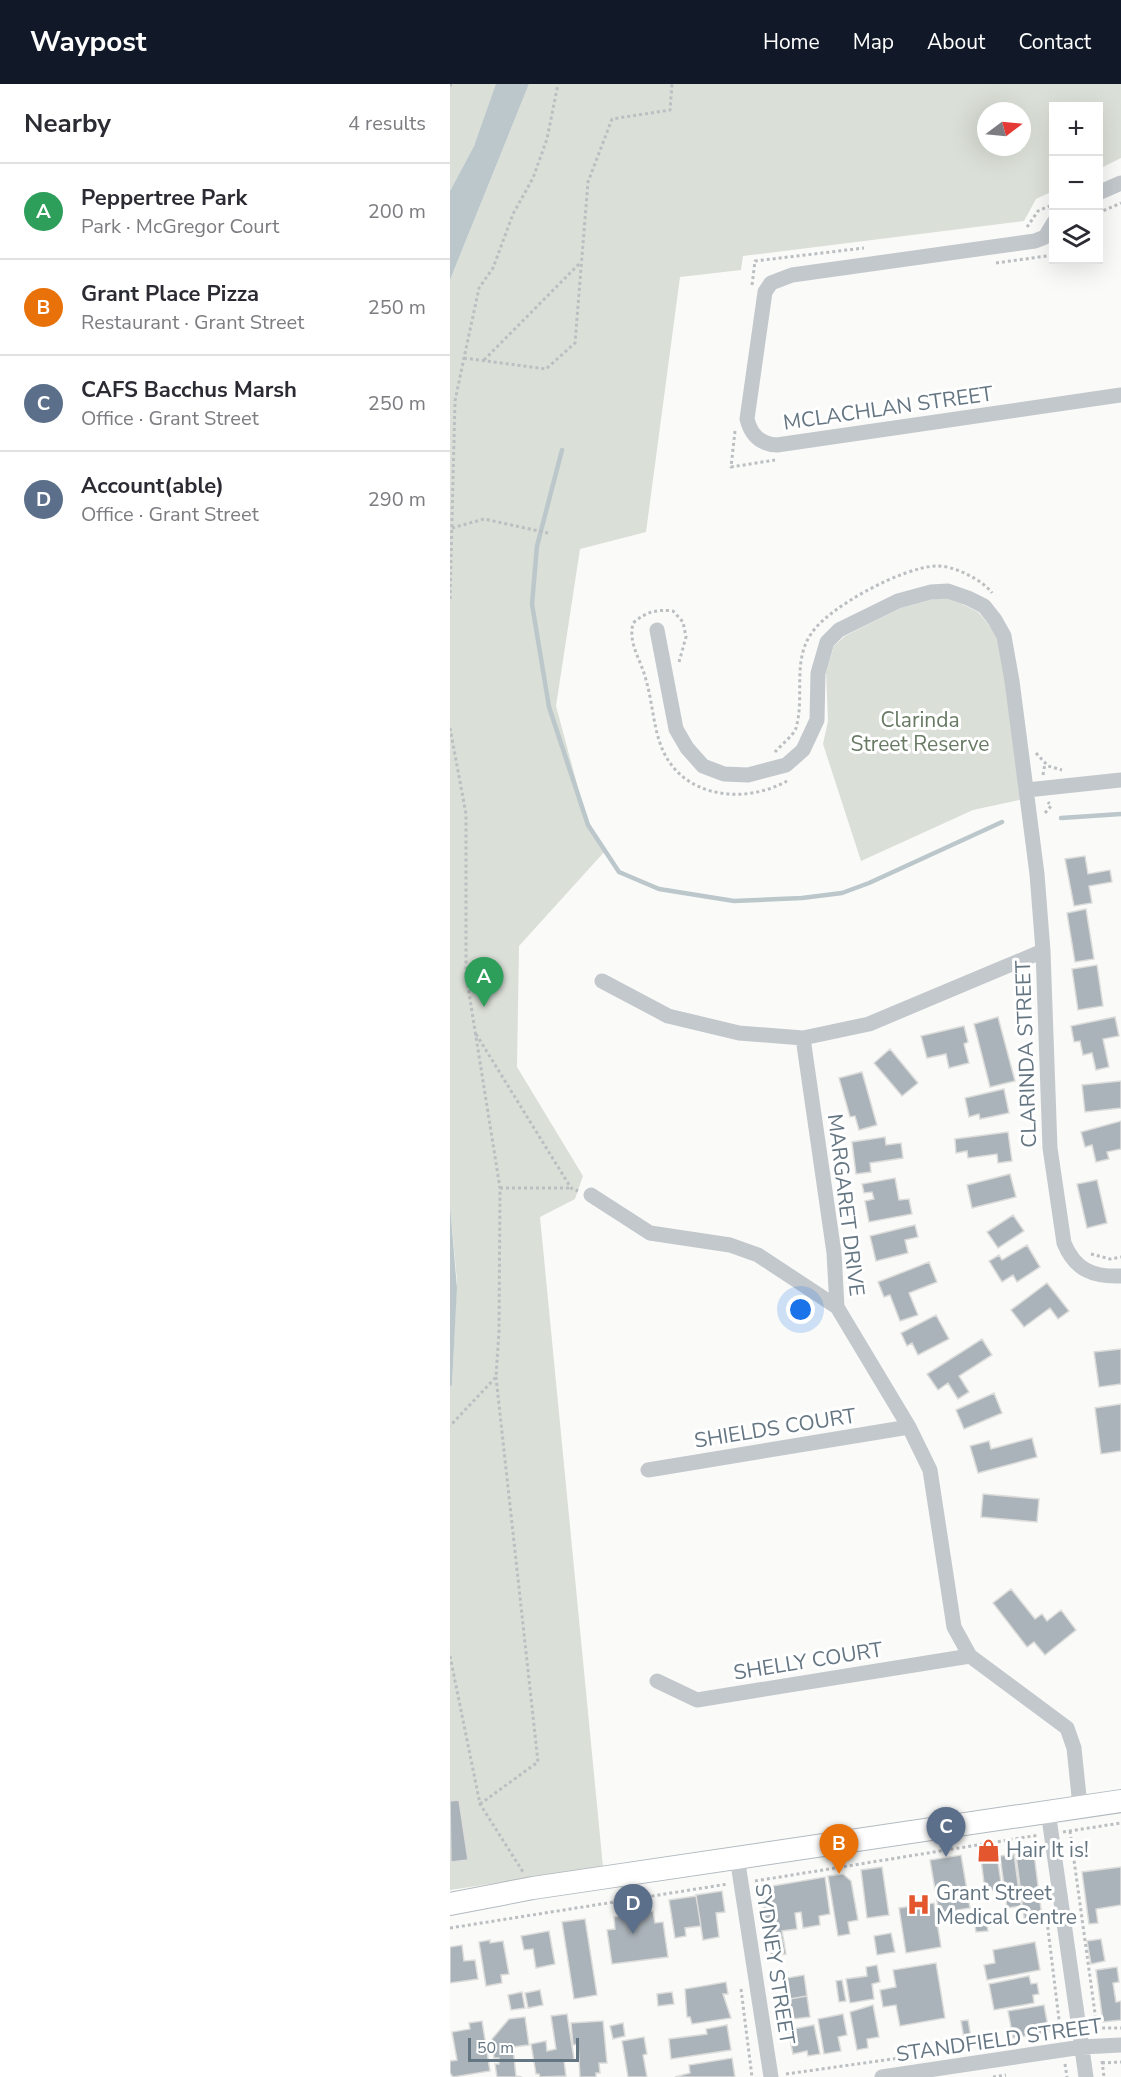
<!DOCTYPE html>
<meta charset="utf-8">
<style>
body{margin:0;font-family:"Nunito Sans",sans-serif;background:#f7f7f7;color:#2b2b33}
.controls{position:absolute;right:18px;top:18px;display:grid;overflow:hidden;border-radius:0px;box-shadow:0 6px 24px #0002}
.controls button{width:54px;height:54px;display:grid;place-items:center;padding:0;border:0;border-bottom:2px solid #e1e1e2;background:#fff;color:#2b2b33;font:30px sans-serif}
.compass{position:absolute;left:527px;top:18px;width:54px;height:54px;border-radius:50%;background:#fff;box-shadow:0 6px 24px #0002;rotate:74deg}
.scale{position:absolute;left:18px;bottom:15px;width:111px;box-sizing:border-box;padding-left:6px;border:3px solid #657683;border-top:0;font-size:16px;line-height:21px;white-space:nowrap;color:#657683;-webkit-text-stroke:4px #fff;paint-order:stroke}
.you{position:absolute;left:351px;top:1226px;width:21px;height:21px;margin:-15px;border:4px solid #fff;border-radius:50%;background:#1a73e8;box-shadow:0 0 0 9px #1a73e833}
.badge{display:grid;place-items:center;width:39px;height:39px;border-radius:50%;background:#111827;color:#fff;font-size:20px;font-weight:700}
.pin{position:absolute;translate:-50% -50px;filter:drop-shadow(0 2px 3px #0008)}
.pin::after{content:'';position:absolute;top:32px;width:21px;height:18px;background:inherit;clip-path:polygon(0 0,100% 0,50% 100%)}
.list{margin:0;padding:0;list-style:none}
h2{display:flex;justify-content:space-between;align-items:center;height:78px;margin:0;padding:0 24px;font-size:26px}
h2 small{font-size:20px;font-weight:400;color:#7c7c81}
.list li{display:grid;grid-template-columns:39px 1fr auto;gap:18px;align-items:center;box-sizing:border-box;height:96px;padding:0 24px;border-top:2px solid #e1e1e2}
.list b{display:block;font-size:22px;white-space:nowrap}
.list p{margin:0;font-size:20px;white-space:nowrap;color:#7c7c81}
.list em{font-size:20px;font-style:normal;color:#7c7c81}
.icon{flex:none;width:33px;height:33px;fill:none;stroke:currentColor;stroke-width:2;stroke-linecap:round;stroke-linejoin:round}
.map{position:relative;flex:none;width:671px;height:1993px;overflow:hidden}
header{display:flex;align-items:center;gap:36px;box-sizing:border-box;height:84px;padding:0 30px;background:#111827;color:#fff}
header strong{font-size:28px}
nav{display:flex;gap:33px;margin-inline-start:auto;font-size:21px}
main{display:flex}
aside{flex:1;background:#fff}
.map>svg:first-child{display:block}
.green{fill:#dadfd7;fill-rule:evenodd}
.water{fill:#bbc7cb}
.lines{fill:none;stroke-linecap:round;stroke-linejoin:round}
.stream{stroke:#bbc7cb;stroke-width:4.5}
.building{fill:#aab3b9;stroke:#dcdcda;stroke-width:1.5}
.secondary-casing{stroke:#b3babf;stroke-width:24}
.path{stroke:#bbbfc2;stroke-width:3;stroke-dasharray:3 3;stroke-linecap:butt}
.street{stroke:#c3c8cc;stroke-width:15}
.secondary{stroke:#fff;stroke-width:22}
.labels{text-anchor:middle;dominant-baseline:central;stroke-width:6;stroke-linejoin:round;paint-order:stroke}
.street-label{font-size:21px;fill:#657683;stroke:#fff}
.park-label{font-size:21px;fill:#687a64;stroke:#fff}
.poi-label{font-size:21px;fill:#657683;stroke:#fff;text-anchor:start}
</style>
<header>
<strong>Waypost</strong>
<nav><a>Home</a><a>Map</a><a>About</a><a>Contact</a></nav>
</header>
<main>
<aside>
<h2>Nearby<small>4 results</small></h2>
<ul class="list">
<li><span class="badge" style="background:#2e9e5b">A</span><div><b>Peppertree Park</b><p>Park · McGregor Court</p></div><em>200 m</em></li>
<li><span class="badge" style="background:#e8710a">B</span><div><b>Grant Place Pizza</b><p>Restaurant · Grant Street</p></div><em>250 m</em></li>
<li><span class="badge" style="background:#5c6f8a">C</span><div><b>CAFS Bacchus Marsh</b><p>Office · Grant Street</p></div><em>250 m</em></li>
<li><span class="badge" style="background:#5c6f8a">D</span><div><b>Account(able)</b><p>Office · Grant Street</p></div><em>290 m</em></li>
</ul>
</aside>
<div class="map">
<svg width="671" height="1993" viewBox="0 0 671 1993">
<rect width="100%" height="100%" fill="#fafaf8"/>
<!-- green -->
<path class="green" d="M 0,0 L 47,0 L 24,62 L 0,107 Z
M 79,0 L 671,0 L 671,74 L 649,85 L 648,22 L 604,22 L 603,107 L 586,115 L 574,137 L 293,172 L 291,186 L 230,193 L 196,448 L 130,465 L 106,622 L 138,741 L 155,767 L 69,862 L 67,983 L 133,1092 L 125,1115 L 90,1133 L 153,1783 L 0,1806 L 0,1303 L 2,1301 L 7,1197 L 0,1121 L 0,196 ZM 536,27 L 572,27 L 572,63 L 536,63 Z
M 496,512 L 528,528 L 550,554 L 574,715 L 523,726 L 411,777 L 373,660 L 378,637 L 376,588 L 384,562 L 395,552 L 451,524 Z"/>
<!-- water -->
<path class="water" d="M 46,0 L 79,0 L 0,196 L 0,107 L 24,62 Z
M 0,1121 L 7,1204 L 2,1301 L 0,1303 Z"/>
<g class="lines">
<!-- stream -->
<path class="stream" d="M 112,366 L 87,462 L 82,520 L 99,623 L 138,741 L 169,788 L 209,805 L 284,817 L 352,814 L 392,809 L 419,799 L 552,738
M 611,734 L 671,730"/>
</g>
<!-- building -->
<path class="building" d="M 635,772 L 638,790 L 660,786 L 662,798 L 639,802 L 642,819 L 624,822 L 615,775 Z
M 636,825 L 644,875 L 625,878 L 617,829 Z
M 647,881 L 653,922 L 628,926 L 622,885 Z
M 548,933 L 565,997 L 540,1003 L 524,940 Z
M 665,933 L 669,952 L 653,955 L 659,983 L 646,986 L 642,969 L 633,971 L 630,957 L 624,958 L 621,942 Z
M 514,942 L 518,958 L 514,960 L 519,979 L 499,984 L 496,970 L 477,974 L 471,952 Z
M 440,965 L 468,999 L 452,1012 L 424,979 Z
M 412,988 L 427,1041 L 409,1046 L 405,1032 L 400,1033 L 389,994 Z
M 671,997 L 671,1024 L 635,1028 L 632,1001 Z
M 554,1005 L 559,1029 L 530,1035 L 529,1030 L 519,1033 L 515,1014 Z
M 671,1037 L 671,1065 L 657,1068 L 659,1075 L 646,1078 L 642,1061 L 635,1063 L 631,1048 Z
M 558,1048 L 562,1077 L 548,1079 L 547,1070 L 518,1074 L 517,1067 L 506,1069 L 505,1055 Z
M 435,1053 L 436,1061 L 451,1059 L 453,1074 L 420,1079 L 421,1088 L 406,1090 L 402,1058 Z
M 560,1090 L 566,1113 L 522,1124 L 517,1101 Z
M 445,1094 L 449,1116 L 459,1115 L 462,1130 L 419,1138 L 415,1117 L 424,1115 L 422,1108 L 414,1109 L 412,1100 Z
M 647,1096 L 657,1139 L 637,1144 L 627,1100 Z
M 563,1131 L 574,1147 L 548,1164 L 537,1148 Z
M 465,1141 L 468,1153 L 455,1156 L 458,1169 L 426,1177 L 420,1152 Z
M 577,1161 L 590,1183 L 567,1198 L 563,1191 L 552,1198 L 539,1177 L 549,1171 L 552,1176 Z
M 479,1178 L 487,1198 L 459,1209 L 468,1231 L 450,1237 L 440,1211 L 434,1213 L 428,1198 Z
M 597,1199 L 619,1227 L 608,1235 L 600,1224 L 574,1243 L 561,1226 Z
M 486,1231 L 499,1255 L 468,1271 L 462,1259 L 457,1262 L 451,1249 Z
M 532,1255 L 542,1271 L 509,1292 L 519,1308 L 508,1315 L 498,1299 L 488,1306 L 477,1290 Z
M 671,1265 L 671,1300 L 649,1303 L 644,1268 Z
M 544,1309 L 552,1329 L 514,1345 L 506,1326 Z
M 671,1320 L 671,1367 L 651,1370 L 645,1324 Z
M 582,1354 L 587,1373 L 528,1389 L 520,1362 L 539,1357 L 541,1365 Z
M 533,1410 L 589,1415 L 587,1438 L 531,1433 Z
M 561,1505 L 585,1535 L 592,1530 L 597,1537 L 611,1526 L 626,1546 L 595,1571 L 584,1558 L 577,1563 L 543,1519 Z
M 9,1716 L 18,1776 L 1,1778 L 0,1717 Z
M 583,1762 L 592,1833 L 583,1834 L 583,1839 L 575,1840 L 565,1764 Z
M 546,1765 L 552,1805 L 535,1807 L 530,1767 Z
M 564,1770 L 571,1822 L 557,1824 L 550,1772 Z
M 511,1771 L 520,1824 L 489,1829 L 480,1776 Z
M 432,1783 L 439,1831 L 417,1834 L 411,1786 Z
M 671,1783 L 671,1821 L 646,1825 L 648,1839 L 639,1840 L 632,1788 Z
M 393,1790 L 401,1797 L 408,1836 L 398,1838 L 400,1850 L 388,1852 L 378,1792 Z
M 375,1793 L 380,1830 L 369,1832 L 370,1841 L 353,1844 L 351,1828 L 345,1829 L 347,1845 L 332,1847 L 336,1870 L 321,1872 L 310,1804 Z
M 272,1807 L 275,1828 L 266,1829 L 269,1853 L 253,1856 L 246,1811 Z
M 246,1812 L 251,1842 L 235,1844 L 236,1852 L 225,1854 L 219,1816 Z
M 484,1819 L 491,1863 L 456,1869 L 449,1824 Z
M 195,1824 L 196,1828 L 203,1827 L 205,1839 L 213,1838 L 218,1873 L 162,1880 L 157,1846 L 165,1845 L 164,1833 L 174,1831 L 173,1827 Z
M 535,1829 L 538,1847 L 526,1848 L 523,1830 Z
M 135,1835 L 147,1911 L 124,1915 L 112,1838 Z
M 99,1847 L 105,1880 L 86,1884 L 83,1865 L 74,1866 L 71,1852 Z
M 441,1849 L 445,1868 L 427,1871 L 424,1852 Z
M 651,1855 L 655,1877 L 641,1880 L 637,1857 Z
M 40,1856 L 40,1859 L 53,1857 L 59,1890 L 51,1891 L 52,1899 L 36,1902 L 29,1858 Z
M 585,1858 L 590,1886 L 537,1896 L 534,1881 L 545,1879 L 543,1866 Z
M 12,1861 L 14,1877 L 25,1876 L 28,1895 L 0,1899 L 0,1863 Z
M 486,1879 L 495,1934 L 450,1942 L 446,1921 L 433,1923 L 430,1906 L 446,1903 L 443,1886 Z
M 427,1881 L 430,1898 L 422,1900 L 424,1915 L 400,1919 L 396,1895 L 417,1892 L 416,1883 Z
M 667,1883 L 669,1898 L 663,1899 L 666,1918 L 671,1917 L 671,1936 L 653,1938 L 646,1886 Z
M 354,1891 L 357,1912 L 334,1916 L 332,1904 L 338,1903 L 337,1894 Z
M 579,1892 L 581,1900 L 587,1899 L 589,1910 L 583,1911 L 584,1919 L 544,1926 L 539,1900 Z
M 392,1896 L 396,1917 L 389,1918 L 386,1897 Z
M 276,1898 L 278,1910 L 273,1910 L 281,1934 L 242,1940 L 240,1933 L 237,1933 L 235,1905 Z
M 90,1906 L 93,1921 L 78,1924 L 75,1909 Z
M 72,1908 L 75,1924 L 61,1926 L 58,1911 Z
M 222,1908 L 224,1920 L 208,1922 L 207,1910 Z
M 357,1912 L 360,1933 L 343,1935 L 342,1926 L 335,1927 L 334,1916 Z
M 423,1921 L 429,1953 L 417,1955 L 418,1964 L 407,1966 L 400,1928 Z
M 594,1921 L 599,1948 L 563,1954 L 558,1927 Z
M 117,1930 L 124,1975 L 114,1977 L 116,1992 L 90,1993 L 89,1990 L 86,1990 L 81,1960 L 96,1957 L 97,1967 L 106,1965 L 101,1932 Z
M 393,1930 L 397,1951 L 388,1953 L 391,1967 L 374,1970 L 368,1935 Z
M 75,1933 L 79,1961 L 63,1963 L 66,1992 L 72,1993 L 47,1993 L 45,1980 L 49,1980 L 49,1974 L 44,1974 L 42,1955 L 59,1935 Z
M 518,1936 L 522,1959 L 515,1960 L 511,1937 Z
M 32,1937 L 40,1987 L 3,1993 L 0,1989 L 0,1977 L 7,1976 L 2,1948 L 20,1945 L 19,1939 Z
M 153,1937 L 157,1979 L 149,1979 L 150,1989 L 146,1989 L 146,1993 L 130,1993 L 128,1960 L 123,1961 L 121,1939 Z
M 173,1939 L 175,1952 L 163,1955 L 160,1942 Z
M 277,1941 L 281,1966 L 221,1975 L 219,1955 L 257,1950 L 256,1945 Z
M 364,1941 L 370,1970 L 358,1972 L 357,1967 L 343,1970 L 338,1946 Z
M 194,1953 L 197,1970 L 193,1971 L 197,1993 L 178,1993 L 172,1957 Z
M 282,1974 L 285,1993 L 225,1993 L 240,1989 L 239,1981 Z"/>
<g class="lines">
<defs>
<path id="secondary" d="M 0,1820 L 83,1804 L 671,1717"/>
</defs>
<!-- secondary casing -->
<use href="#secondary" class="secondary-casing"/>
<!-- path -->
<path class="path" d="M 0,2 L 1,0
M 648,129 L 671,119
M 577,143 L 588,127 L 604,120
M 546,179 L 604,171
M 302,201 L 305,177 L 414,164
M 14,274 L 96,285 L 125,259 L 138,98 L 162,35 L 220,26 L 222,0
M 34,276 L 130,179
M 285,347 L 281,383 L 325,376
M 2,444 L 34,435 L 98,449
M 0,515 L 5,317 L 14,274 L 29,204 L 43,184 L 63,130 L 83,94 L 97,55 L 108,0
M 229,578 L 236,553 L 233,538 L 223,527 C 206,525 196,528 183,539 C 178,561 191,575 196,596 C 202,616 203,639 210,659 C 228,713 292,722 337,697
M 0,644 L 16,730 L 16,890 L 50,1104 L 49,1247 L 46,1293 L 0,1342
M 325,668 C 331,661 343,652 346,644 C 355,613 342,578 361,550 C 378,523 453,483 486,482 C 503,481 533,496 542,509
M 586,669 L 598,682 L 612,686
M 593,691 L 595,679
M 595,729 L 601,722 L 598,718
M 26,950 L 121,1104 L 128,1107
M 50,1104 L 121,1104
M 641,1170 L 660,1175 L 671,1173
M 0,1572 L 30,1720 L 73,1788
M 30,1720 L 88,1678 L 46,1293
M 620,1747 L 647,1944 L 671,1944
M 613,1748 L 671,1739
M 305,1797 L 589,1751
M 597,1837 L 611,1952
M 0,1844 L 278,1800
M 291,1905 L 302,1993
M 652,1977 L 654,1993
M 652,1979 L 671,1978
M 615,1980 L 617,1993
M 336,1990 L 478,1970
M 543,1993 L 556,1991"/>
<!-- street -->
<path class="street" d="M 648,109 L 671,99
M 604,138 L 595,153 L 585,157 L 342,191 L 321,199 L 315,208 L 297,335 C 301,351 310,360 327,361 L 671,311
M 207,546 L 226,645 L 237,664 L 253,682 L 274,690 L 298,691 L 336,681 L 353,666 L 367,636 L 368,589 L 377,558 L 389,546 L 448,517 L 481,508 L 498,507 L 518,514 L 534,522 L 545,536 L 554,552 L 562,597 L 587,790 L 593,867 L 600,1064 L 614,1159 C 625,1186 643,1193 671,1192
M 577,706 L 671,696
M 593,867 L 419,940 L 353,954 L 384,1169 L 387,1223 L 459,1343 L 480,1386 L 504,1543 L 520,1572 L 617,1644 L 624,1664 L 630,1722
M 152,897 L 218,932 L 289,949 L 353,954
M 141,1111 L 200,1149 L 280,1161 L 308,1171 L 387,1223
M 198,1386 L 459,1343
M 207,1597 L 247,1616 L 520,1572
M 598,1727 L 636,1993
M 287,1773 L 321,1993
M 432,1993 L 632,1963 L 671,1961"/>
<!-- secondary -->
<use href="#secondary" class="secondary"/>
</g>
<!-- icons -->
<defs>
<symbol id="shop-bare" viewBox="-9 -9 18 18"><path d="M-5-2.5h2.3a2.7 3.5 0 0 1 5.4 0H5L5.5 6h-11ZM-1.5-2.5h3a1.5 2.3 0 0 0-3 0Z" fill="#e4572e" stroke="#fff" stroke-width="2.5" paint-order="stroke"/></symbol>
<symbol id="hospital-bare" viewBox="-9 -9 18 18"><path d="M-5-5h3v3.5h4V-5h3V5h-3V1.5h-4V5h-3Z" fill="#e4572e" stroke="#fff" stroke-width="2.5" paint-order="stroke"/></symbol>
</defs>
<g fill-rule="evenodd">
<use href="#shop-bare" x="522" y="1750" width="33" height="33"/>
<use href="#hospital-bare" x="452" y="1804" width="33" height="33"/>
</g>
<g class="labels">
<!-- street labels -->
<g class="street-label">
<text transform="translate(438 324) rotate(-8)">MCLACHLAN STREET</text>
<text transform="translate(576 970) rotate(-92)">CLARINDA STREET</text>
<text transform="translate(396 1121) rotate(83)">MARGARET DRIVE</text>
<text transform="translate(325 1344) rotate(-9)">SHIELDS COURT</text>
<text transform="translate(358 1577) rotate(-9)">SHELLY COURT</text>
<text transform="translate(325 1880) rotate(81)">SYDNEY STREET</text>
<text transform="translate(549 1956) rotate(-8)">STANDFIELD STREET</text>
</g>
<!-- park labels -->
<g class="park-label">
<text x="470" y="636">Clarinda<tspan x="470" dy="24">Street Reserve</tspan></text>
</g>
<!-- poi labels -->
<g class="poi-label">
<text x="556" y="1766">Hair It is!</text>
<text x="486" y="1809">Grant Street<tspan x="486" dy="24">Medical Centre</tspan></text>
</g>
</g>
</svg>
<div class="controls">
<button>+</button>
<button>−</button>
<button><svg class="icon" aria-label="layers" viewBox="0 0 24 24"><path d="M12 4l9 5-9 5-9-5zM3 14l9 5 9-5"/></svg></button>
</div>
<svg class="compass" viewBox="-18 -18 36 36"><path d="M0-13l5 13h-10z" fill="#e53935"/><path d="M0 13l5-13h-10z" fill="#7c7c81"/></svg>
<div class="scale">50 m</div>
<div class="you"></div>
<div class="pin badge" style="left:34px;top:923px;background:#2e9e5b">A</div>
<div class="pin badge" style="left:389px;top:1790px;background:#e8710a">B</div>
<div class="pin badge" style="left:496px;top:1773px;background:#5c6f8a">C</div>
<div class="pin badge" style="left:183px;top:1850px;background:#5c6f8a">D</div>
</div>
</main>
